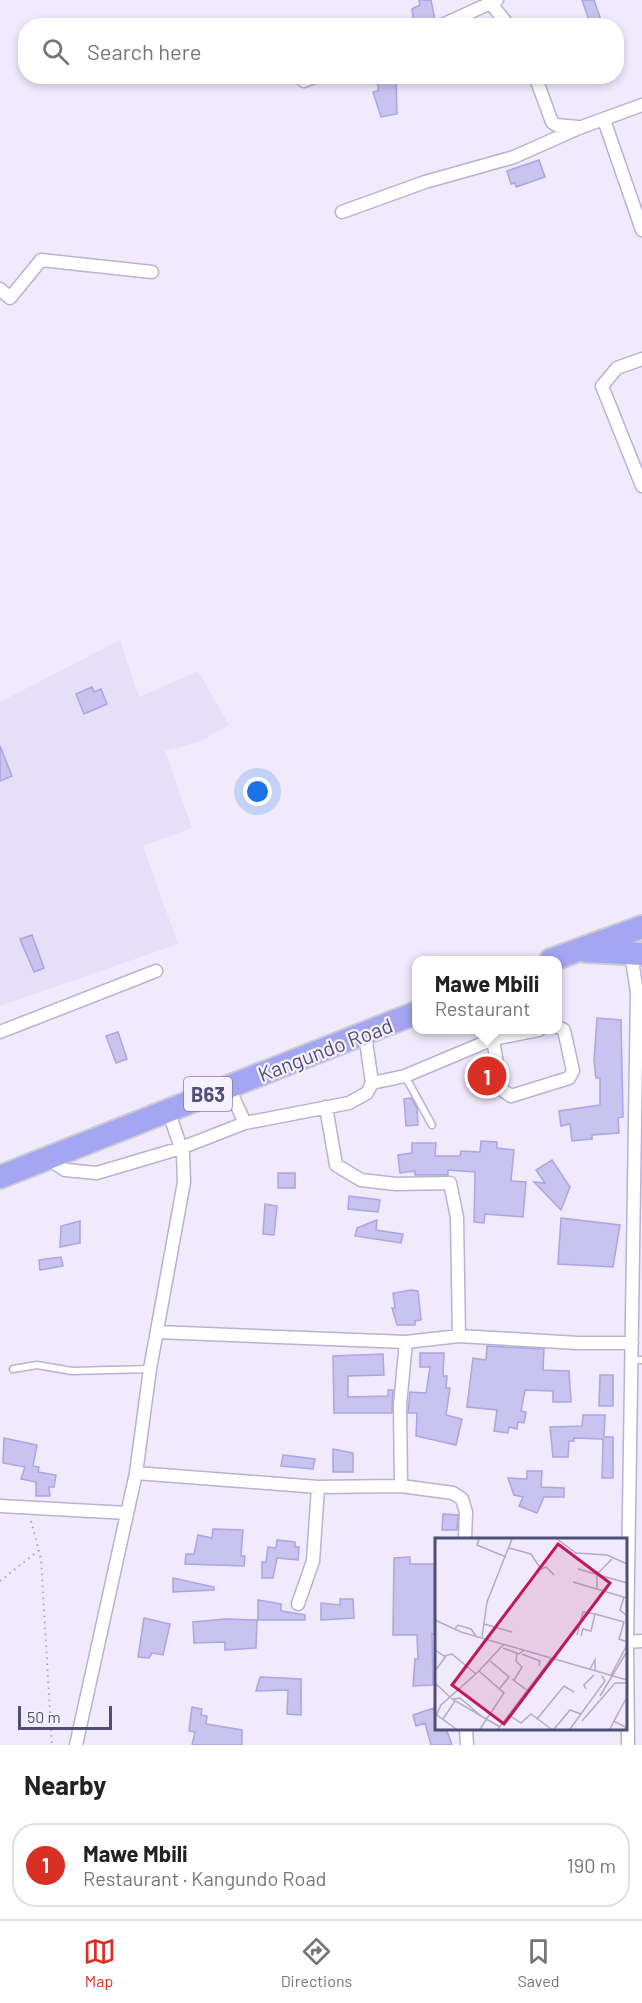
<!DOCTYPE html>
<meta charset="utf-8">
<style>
body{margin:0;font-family:Barlow,sans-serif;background:#f6f6f6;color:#222}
.scale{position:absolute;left:18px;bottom:15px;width:94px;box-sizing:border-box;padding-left:6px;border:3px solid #514e75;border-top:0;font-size:16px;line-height:21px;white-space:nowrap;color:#514e75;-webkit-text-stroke:4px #f5f1fe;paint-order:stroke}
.you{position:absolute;left:258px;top:792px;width:21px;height:21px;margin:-15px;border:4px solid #fff;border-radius:50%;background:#1a73e8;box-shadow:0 0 0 9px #1a73e833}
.badge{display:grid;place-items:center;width:39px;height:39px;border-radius:50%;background:#d93025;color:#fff;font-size:20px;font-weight:700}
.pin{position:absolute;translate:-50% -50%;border:3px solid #fff;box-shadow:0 2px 6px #0006}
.popup{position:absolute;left:412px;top:956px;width:150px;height:78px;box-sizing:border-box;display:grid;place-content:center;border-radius:12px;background:#fff;filter:drop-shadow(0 2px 4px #0005);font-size:20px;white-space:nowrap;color:#767676}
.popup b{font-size:22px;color:#222}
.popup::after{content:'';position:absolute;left:50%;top:100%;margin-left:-12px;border:12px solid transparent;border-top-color:#fff}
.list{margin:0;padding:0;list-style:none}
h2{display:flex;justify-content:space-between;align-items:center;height:78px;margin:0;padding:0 24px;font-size:26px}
h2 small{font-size:20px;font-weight:400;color:#767676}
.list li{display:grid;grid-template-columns:39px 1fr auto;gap:18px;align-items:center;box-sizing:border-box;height:84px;margin:0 12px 12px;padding:0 12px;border:2px solid #e0e0e0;border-radius:24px}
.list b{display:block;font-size:22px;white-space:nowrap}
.list p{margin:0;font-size:20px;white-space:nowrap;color:#767676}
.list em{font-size:20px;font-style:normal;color:#767676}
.icon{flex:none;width:33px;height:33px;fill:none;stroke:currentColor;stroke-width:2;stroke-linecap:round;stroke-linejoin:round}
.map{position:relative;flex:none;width:642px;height:1745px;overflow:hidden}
.search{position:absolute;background:#fff;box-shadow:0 3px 9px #0003;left:18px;right:18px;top:18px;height:66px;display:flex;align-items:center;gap:15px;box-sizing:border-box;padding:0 21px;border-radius:24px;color:#767676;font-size:22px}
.sheet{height:174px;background:#fff}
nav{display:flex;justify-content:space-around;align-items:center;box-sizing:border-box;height:84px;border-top:2px solid #e0e0e0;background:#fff;font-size:16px;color:#767676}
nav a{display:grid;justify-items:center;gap:3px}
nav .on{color:#d93025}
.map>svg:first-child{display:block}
.residential{fill:#e6dff8}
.building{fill:#c9c3ef;stroke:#aba5e1;stroke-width:1.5}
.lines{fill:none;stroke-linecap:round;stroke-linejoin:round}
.lane-casing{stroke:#b8b2cf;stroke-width:9}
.street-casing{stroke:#b8b2cf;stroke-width:15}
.highway-casing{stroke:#cbcad6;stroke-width:26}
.path{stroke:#aba6d5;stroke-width:2;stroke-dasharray:1.5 4.5;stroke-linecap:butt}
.lane{stroke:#fff;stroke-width:6}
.street{stroke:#fff;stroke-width:12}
.highway{stroke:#a5a6f2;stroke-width:22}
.labels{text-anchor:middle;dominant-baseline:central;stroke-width:4.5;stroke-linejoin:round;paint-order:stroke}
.shield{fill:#f5f1fe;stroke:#827f9e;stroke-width:1.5}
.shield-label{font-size:20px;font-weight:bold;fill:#514e75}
.street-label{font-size:21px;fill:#514e75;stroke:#f5f1fe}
.inset-road{fill:none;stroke:#b0acc6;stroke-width:1.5}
.view{fill:#c2185b;fill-opacity:0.15;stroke:#c2185b;stroke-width:3}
.inset-edge{fill:none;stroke:#514e75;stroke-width:3}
</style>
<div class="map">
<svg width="642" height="1745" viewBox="0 0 642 1745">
<rect width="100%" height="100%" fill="#f0eafc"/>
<!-- residential -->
<path class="residential" d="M 120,640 L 139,697 L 198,671 L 229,725 L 199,742 L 165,751 L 192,828 L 143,846 L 178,944 L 0,1006 L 0,702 Z"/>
<!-- building -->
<path class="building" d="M 419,0 L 431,0 L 435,20 L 424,26 L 414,26 L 412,9 L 420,5 Z
M 582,0 L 594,0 L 603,26 L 591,26 Z
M 378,76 L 396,76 L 397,114 L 381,117 L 373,92 L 378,91 Z
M 539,160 L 545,177 L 516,187 L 515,183 L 511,184 L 507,171 Z
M 92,687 L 94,692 L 101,689 L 107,704 L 84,714 L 76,694 Z
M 0,746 L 12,776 L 0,781 Z
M 32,935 L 44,968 L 34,972 L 20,939 Z
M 597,1018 L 621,1020 L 623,1117 L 618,1118 L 619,1133 L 592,1135 L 592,1139 L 572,1141 L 570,1124 L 561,1126 L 559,1111 L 600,1105 L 600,1078 L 596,1078 L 594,1061 Z
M 118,1032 L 127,1059 L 116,1063 L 106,1036 Z
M 490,1069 L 492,1087 L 479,1089 L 477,1071 Z
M 411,1098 L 417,1108 L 418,1125 L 406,1126 L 404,1099 Z
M 481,1141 L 497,1142 L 497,1148 L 514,1150 L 511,1181 L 526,1182 L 523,1217 L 485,1214 L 484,1223 L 474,1222 L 475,1172 L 448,1170 L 448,1175 L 415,1175 L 415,1171 L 400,1173 L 398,1155 L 412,1153 L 412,1143 L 436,1143 L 435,1156 L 460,1156 L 461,1151 L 480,1152 Z
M 552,1160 L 570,1187 L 561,1210 L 534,1182 L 545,1183 L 536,1170 Z
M 278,1173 L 295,1173 L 295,1188 L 278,1188 Z
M 349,1196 L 380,1200 L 378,1212 L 348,1209 Z
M 265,1204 L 277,1206 L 274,1235 L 263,1234 Z
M 561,1218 L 620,1225 L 613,1267 L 558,1264 Z
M 377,1220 L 376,1230 L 403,1234 L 401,1243 L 355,1236 L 357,1228 Z
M 80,1221 L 80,1243 L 60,1247 L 61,1226 Z
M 61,1257 L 63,1266 L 40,1270 L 39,1260 Z
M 411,1290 L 418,1291 L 421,1320 L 415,1321 L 415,1325 L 397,1325 L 392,1308 L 395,1308 L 393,1293 Z
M 487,1346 L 544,1349 L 543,1370 L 569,1371 L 571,1402 L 553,1402 L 553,1391 L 525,1390 L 521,1411 L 526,1412 L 524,1423 L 518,1422 L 517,1429 L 509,1427 L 508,1433 L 494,1431 L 497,1410 L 467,1407 L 473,1358 L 486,1360 Z
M 420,1353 L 444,1353 L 443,1376 L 447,1376 L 446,1388 L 450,1388 L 446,1415 L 462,1419 L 456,1445 L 416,1436 L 417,1413 L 408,1413 L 410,1392 L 426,1393 L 430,1367 L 420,1367 Z
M 383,1354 L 384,1375 L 348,1376 L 348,1397 L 388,1396 L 388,1390 L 393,1390 L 392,1413 L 334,1413 L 333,1356 Z
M 600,1375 L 613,1375 L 613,1406 L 599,1406 Z
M 583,1415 L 605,1415 L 604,1437 L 613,1437 L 613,1478 L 602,1478 L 603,1439 L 574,1438 L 574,1441 L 569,1441 L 568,1457 L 553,1457 L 550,1427 L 582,1426 Z
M 4,1438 L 37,1445 L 33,1466 L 39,1467 L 38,1472 L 56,1475 L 54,1487 L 49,1487 L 50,1496 L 36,1496 L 36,1482 L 21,1479 L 25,1467 L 3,1463 Z
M 333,1449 L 353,1453 L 353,1472 L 333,1472 Z
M 283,1455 L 315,1459 L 313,1469 L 281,1466 Z
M 527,1471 L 542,1471 L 541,1487 L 564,1488 L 564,1497 L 544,1497 L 537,1513 L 519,1506 L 523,1497 L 514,1495 L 508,1478 L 527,1479 Z
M 443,1514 L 458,1515 L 457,1530 L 442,1530 Z
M 213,1529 L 243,1530 L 241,1556 L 245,1556 L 244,1566 L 185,1564 L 186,1554 L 194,1554 L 198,1535 L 212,1538 Z
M 277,1540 L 295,1542 L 295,1547 L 299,1547 L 298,1560 L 277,1558 L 273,1578 L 262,1578 L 262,1562 L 266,1562 L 268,1547 L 276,1548 Z
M 410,1557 L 410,1564 L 436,1564 L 436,1634 L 432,1634 L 433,1685 L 413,1686 L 415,1659 L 418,1659 L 417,1635 L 393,1635 L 394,1558 Z
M 173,1578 L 214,1587 L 214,1590 L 173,1592 Z
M 340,1599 L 353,1599 L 354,1618 L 321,1620 L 321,1603 L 340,1605 Z
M 258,1600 L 281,1604 L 281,1611 L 305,1615 L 305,1620 L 258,1620 Z
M 144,1618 L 170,1624 L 163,1655 L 152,1653 L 149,1658 L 138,1657 Z
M 226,1619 L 257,1620 L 256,1648 L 225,1650 L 225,1642 L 194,1643 L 193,1622 Z
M 260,1677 L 301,1679 L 301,1715 L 287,1714 L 288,1690 L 256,1691 Z
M 192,1707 L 202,1709 L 201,1715 L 207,1716 L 206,1724 L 242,1730 L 242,1745 L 192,1745 L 195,1732 L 189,1731 Z
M 434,1708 L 436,1728 L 446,1728 L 452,1745 L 431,1745 L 425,1723 L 416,1726 L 413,1715 Z"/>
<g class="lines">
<defs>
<path id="lane" d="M 405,1076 L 432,1125
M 632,1360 L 642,1360
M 13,1369 L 37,1365 L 72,1371 L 150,1369"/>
<path id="street" d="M 488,0 L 509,26
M 440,26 L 497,0
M 535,76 L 552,122 L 556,125 L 578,127
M 304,81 L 317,76
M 604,120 L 642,230
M 342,212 L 425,182 L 514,157 L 579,128 L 642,105
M 0,289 L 10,298 L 41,260 L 152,272
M 642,359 L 617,368 L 602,386 L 642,486
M 489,1030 L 493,1039 L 501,1089 L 511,1096 L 569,1078 L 573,1071 L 564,1030 L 558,1027
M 0,1032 L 156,971
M 372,1083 L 405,1076 L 493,1039 L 539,1030
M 228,1086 L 245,1123
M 326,1107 L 336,1165 L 361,1180 L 396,1184 L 450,1183 L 457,1217 L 459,1336
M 168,1110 L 183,1154 L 184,1182 L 150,1369 L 136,1473 L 318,1487 L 401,1486 L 453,1493 L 462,1499 L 466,1512 L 465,1540
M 47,1158 L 65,1170 L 97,1173 L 181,1148 L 245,1123 L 349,1103 L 367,1093 L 372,1083 L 365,1034
M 157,1332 L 406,1342 L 400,1405 L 401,1486
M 406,1342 L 459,1336 L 578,1343 L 632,1343
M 0,1506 L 127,1513
M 298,1604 L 313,1561 L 318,1487
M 627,1642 L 642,1641
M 466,1728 L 467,1745
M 76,1745 L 136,1473
M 628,1745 L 627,1642 L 637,992 L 631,954"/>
<path id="highway" d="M 586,951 L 642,954
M 551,960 L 642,927
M 0,1177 L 416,1013"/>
</defs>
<!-- lane casing -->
<use href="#lane" class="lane-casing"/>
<!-- street casing -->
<use href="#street" class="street-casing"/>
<!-- highway casing -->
<use href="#highway" class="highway-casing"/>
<!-- path -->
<path class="path" d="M 31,1521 L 41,1559 L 52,1745
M 0,1581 L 38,1551"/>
<!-- lane -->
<use href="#lane" class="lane"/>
<!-- street -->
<use href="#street" class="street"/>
<!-- highway -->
<use href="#highway" class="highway"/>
</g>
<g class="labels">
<!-- shield labels -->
<rect class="shield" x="184" y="1077" width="48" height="34" rx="4.5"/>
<g class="shield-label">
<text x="208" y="1094">B63</text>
</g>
<!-- street labels -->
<g class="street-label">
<text transform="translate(325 1049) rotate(-21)">Kangundo Road</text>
</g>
</g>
<!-- overview -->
<g transform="translate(435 1538)">
<rect width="192" height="192" fill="#f0eafc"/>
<path class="inset-road" d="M 44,1 L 42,7 L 71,19M 122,1 L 141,15 L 172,17 L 192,26M 74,10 L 96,16 L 106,31 L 111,29 L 119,37M 143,31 L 192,45M 138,44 L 192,60M 162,51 L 162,36 L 177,21M 189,59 L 185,72 L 192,78M 0,82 L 26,94 L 192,142M 49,86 L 77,94M 20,91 L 23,87 L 36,91 L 41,98M 142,97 L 148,74 L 160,76M 146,98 L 148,91 L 156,93 L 160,76 L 189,84 L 184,101 L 192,104M 47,99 L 52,64 L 77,1M 68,110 L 84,116 L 89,112M 0,112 L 9,118 L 17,116 L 41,136M 87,116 L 105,123 L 104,128M 55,123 L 74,139 L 65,150M 155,131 L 160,122 L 160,132M 0,133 L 11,118M 176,137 L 192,107M 77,141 L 93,153M 79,142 L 87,129 L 81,123 L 82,115M 0,145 L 17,161 L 65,189M 151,151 L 149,147 L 159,137M 165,158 L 191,115M 18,161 L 25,160 L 45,177M 2,177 L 21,191M 74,177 L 86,185 L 96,176 L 116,191M 0,180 L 6,167 L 44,133M 8,181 L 20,163M 102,181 L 129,148 L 139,154M 147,183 L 180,145 L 192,145M 179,183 L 192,159M 45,191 L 69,155 L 44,133 L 69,106M 63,191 L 116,121M 119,191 L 135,172 L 146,176M 135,191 L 170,143 L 167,138M 175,191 L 179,183 L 192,190"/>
<path class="view" d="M 123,6 L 175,45 L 69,186 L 17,147 Z"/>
<rect width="192" height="192" class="inset-edge"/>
</g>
</svg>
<div class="scale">50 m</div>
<div class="you"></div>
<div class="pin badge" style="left:487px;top:1076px">1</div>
<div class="popup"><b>Mawe Mbili</b>Restaurant</div>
<div class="search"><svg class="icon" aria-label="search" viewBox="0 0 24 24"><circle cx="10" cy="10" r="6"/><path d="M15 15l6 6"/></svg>Search here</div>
</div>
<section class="sheet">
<h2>Nearby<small></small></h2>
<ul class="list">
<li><span class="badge">1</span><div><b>Mawe Mbili</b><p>Restaurant · Kangundo Road</p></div><em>190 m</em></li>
</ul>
</section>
<nav>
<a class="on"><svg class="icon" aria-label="map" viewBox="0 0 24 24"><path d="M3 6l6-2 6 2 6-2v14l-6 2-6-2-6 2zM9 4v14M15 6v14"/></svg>Map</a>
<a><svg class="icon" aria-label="directions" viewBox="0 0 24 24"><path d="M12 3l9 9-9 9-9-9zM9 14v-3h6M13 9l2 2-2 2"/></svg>Directions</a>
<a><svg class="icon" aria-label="saved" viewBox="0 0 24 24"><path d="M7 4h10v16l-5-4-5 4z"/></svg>Saved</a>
</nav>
